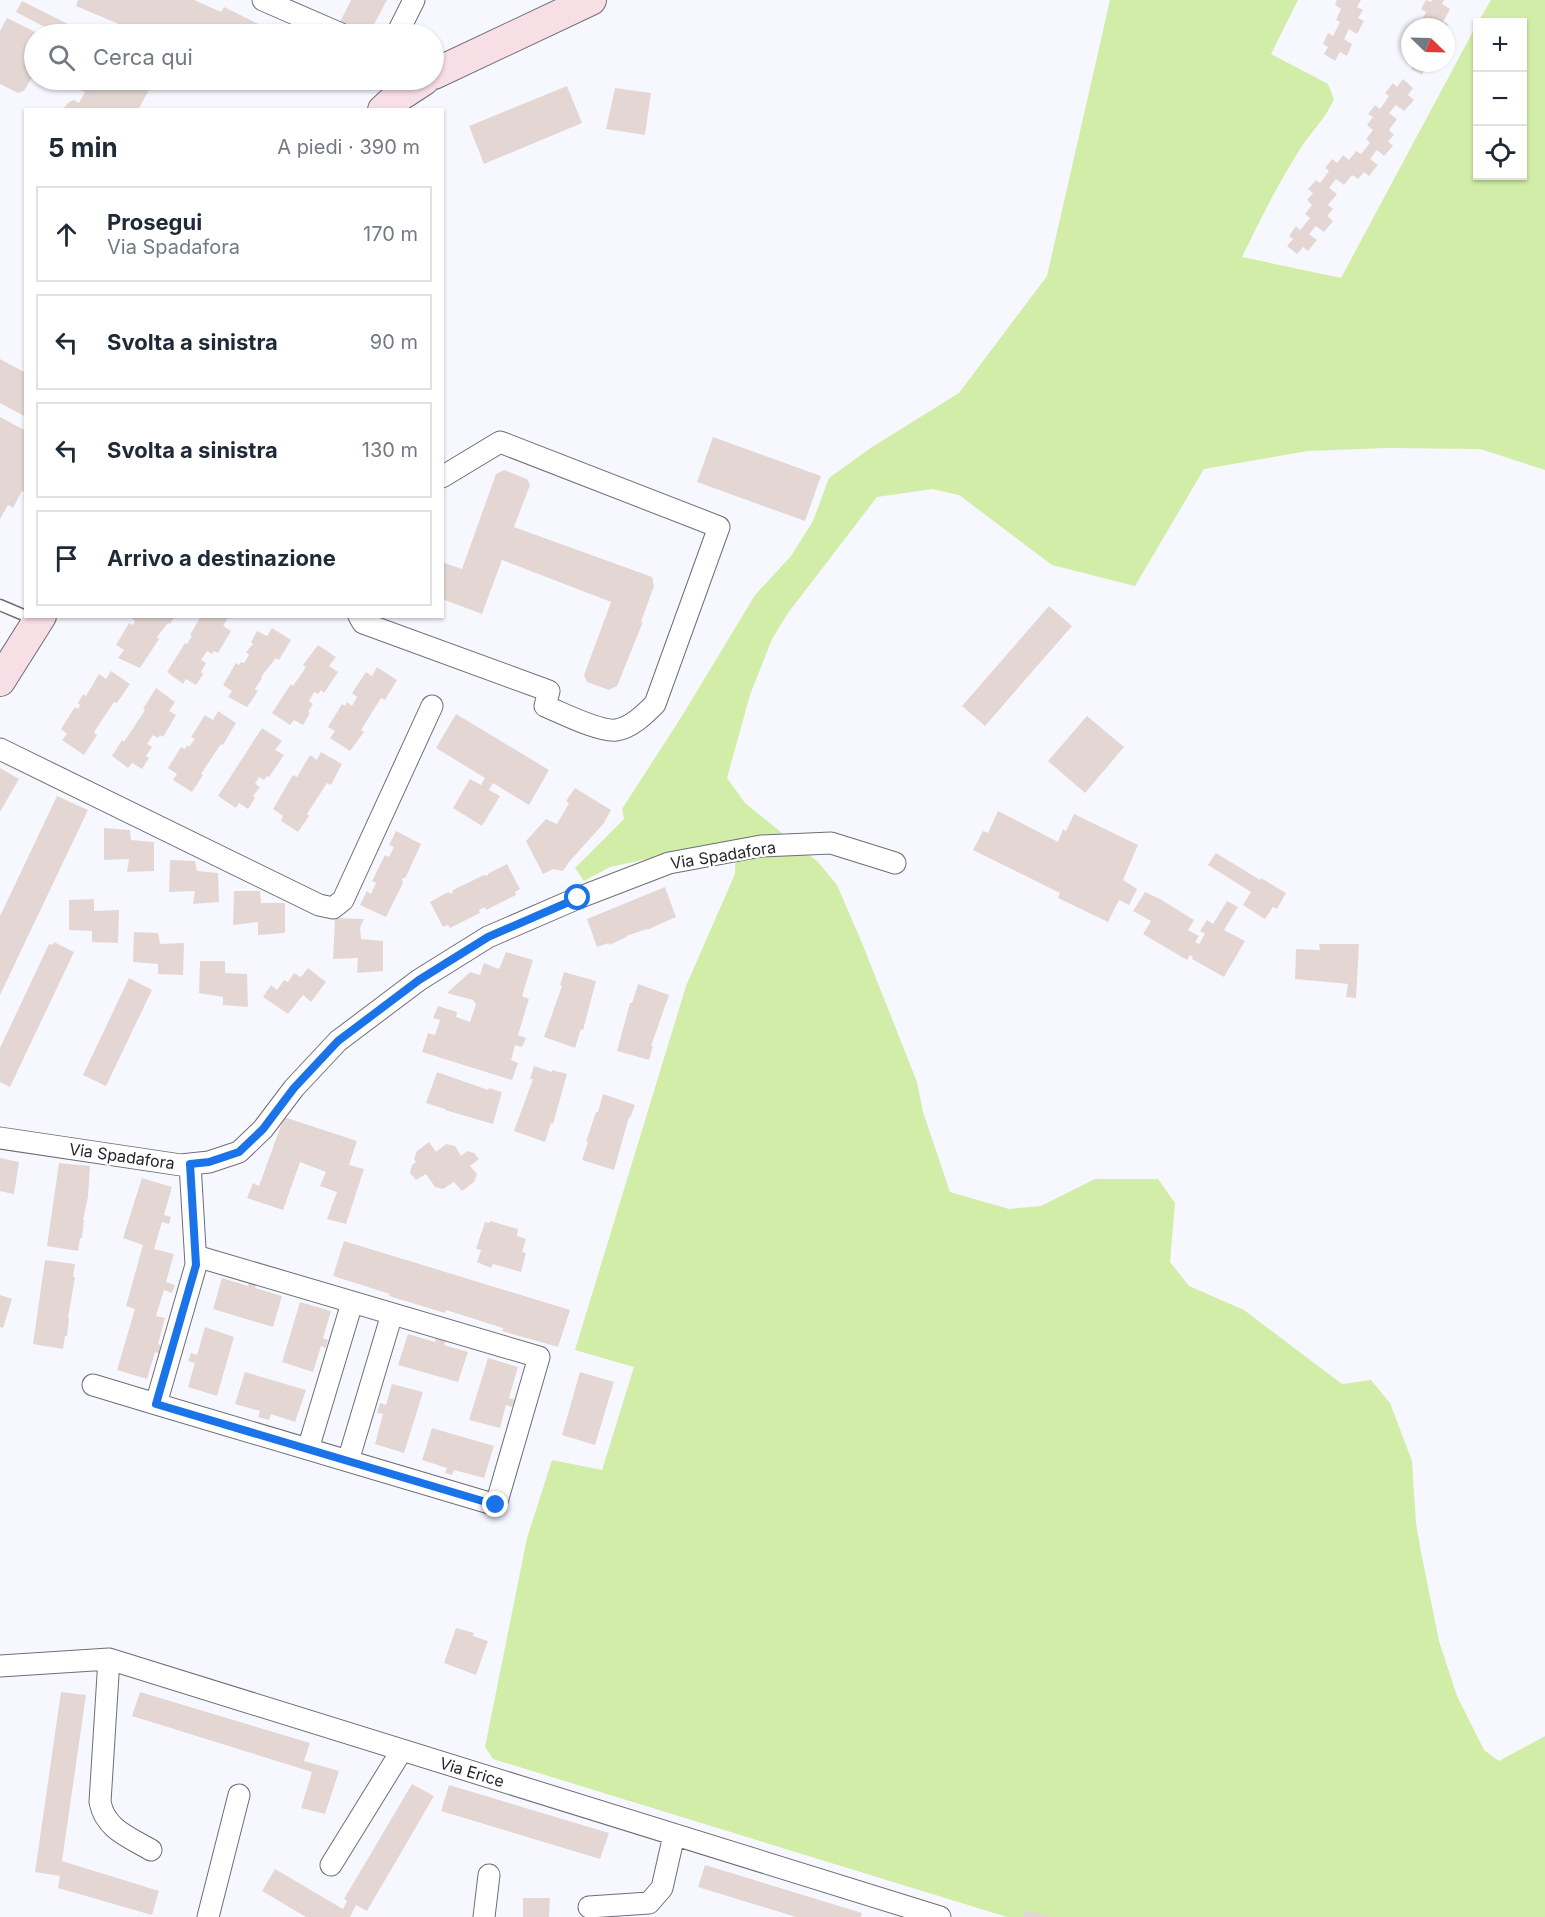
<!DOCTYPE html>
<html lang="it">
<meta charset="utf-8">
<style>
body{margin:0;font-family:Inter,sans-serif;background:#f2f2f3;color:#1f2937}
.controls{position:absolute;right:18px;top:18px;display:grid;overflow:hidden;border-radius:0px;box-shadow:0 2px 4px #0004}
.controls button{width:54px;height:54px;display:grid;place-items:center;padding:0;border:0;border-bottom:2px solid #e0e1e3;background:#fff;color:#1f2937;font:30px sans-serif}
.compass{position:absolute;left:1401px;top:18px;width:54px;height:54px;border-radius:50%;background:#fff;box-shadow:0 2px 4px #0004;rotate:113deg}
.stop{position:absolute;width:18px;height:18px;margin:-14px;border:4px solid #1a73e8;border-radius:50%;background:#fff}
.stop.end{background:#1a73e8;border-color:#fff;box-shadow:0 2px 6px #0008}
.list{margin:0;padding:0;list-style:none}
h2{display:flex;justify-content:space-between;align-items:center;height:78px;margin:0;padding:0 24px;font-size:26px}
h2 small{font-size:20px;font-weight:400;color:#747a83}
.list li{display:grid;grid-template-columns:39px 1fr auto;gap:18px;align-items:center;box-sizing:border-box;height:96px;margin:0 12px 12px;padding:0 12px;border:2px solid #e0e1e3;border-radius:0px}
.list b{display:block;font-size:22px;white-space:nowrap}
.list p{margin:0;font-size:20px;white-space:nowrap;color:#747a83}
.list em{font-size:20px;font-style:normal;color:#747a83}
.icon{flex:none;width:33px;height:33px;fill:none;stroke:currentColor;stroke-width:2;stroke-linecap:round;stroke-linejoin:round}
.map{position:relative;flex:none;width:1545px;height:1917px;overflow:hidden}
.search{position:absolute;background:#fff;box-shadow:0 2px 4px #0004;left:24px;top:24px;width:420px;height:66px;display:flex;align-items:center;gap:15px;box-sizing:border-box;padding:0 21px;border-radius:33px;color:#747a83;font-size:22px}
.panel{position:absolute;background:#fff;box-shadow:0 2px 4px #0004;left:24px;top:108px;width:420px;height:510px;border-radius:0px}
.map>svg:first-child{display:block}
.green{fill:#d1eda7}
.building{fill:#e4d7d3}
.lines{fill:none;stroke-linecap:round;stroke-linejoin:round}
.service-casing{stroke:#6d6e78;stroke-width:13}
.minor-casing{stroke:#6d6e78;stroke-width:23}
.secondary-casing{stroke:#6d6e78;stroke-width:32}
.service{stroke:#fff;stroke-width:10}
.minor{stroke:#fff;stroke-width:21}
.secondary{stroke:#f8dfe6;stroke-width:30}
.route{stroke:#1a73e8;stroke-width:8}
.labels{text-anchor:middle;dominant-baseline:central;stroke-width:4.5;stroke-linejoin:round;paint-order:stroke}
.street-label{font-size:16px;fill:#25252a;stroke:#fff}
</style>
<div class="map">
<svg width="1545" height="1917" viewBox="0 0 1545 1917">
<rect width="100%" height="100%" fill="#f7f8ff"/>
<!-- green -->
<path class="green" d="M 1110,0 L 1298,0 L 1271,54 L 1328,84 L 1334,99 C 1326,118 1311,132 1300,149 C 1278,184 1260,220 1242,257 L 1341,278 L 1477,24 L 1478,176 L 1522,176 L 1522,22 L 1478,22 L 1491,0 L 1545,0 L 1545,470 L 1480,449 L 1386,448 L 1308,451 L 1204,469 L 1135,586 L 1052,565 L 959,495 L 932,489 L 877,497 L 788,613 L 772,639 L 750,695 L 727,778 L 745,803 L 818,862 L 837,885 L 862,943 L 917,1082 L 923,1112 L 950,1192 L 1009,1209 L 1041,1206 L 1095,1179 L 1158,1179 L 1175,1203 L 1170,1262 L 1189,1286 L 1244,1310 L 1342,1384 L 1371,1380 L 1390,1403 L 1412,1461 L 1416,1523 L 1421,1552 L 1439,1641 L 1457,1696 L 1484,1750 L 1499,1761 L 1545,1736 L 1545,1917 L 1007,1917 L 493,1759 L 485,1747 L 527,1538 L 552,1460 L 602,1470 L 634,1367 L 575,1350 L 686,986 L 735,874 L 736,840 L 610,867 L 584,881 L 575,868 L 624,819 L 622,809 L 682,716 L 755,595 L 791,556 L 813,521 L 829,478 L 872,447 L 959,393 L 1047,276 Z"/>
<!-- building -->
<path class="building" d="M 78,0 L 194,0 L 221,12 L 224,7 L 273,31 L 273,30 L 283,34 L 116,34 L 121,25 L 76,6 Z
M 351,0 L 387,0 L 369,34 L 363,34 L 340,22 Z
M 1337,0 L 1361,0 L 1357,7 L 1363,10 L 1358,18 L 1364,21 L 1357,34 L 1349,29 L 1344,39 L 1352,44 L 1347,56 L 1340,52 L 1335,61 L 1324,54 L 1328,47 L 1323,44 L 1328,33 L 1333,36 L 1340,22 L 1336,20 L 1341,9 L 1335,5 Z
M 1426,0 L 1431,2 L 1432,0 L 1444,0 L 1442,4 L 1450,9 L 1443,22 L 1448,24 L 1447,27 L 1427,27 L 1429,24 L 1422,20 L 1426,12 L 1421,9 Z
M 22,1 L 88,34 L 58,34 L 16,12 Z
M 7,18 L 39,34 L 34,34 L 34,74 L 24,91 L 18,93 L 0,84 L 0,31 Z
M 1414,63 L 1436,63 L 1432,70 L 1426,66 L 1422,75 L 1411,69 Z
M 1403,79 L 1413,88 L 1408,95 L 1414,100 L 1404,111 L 1396,105 L 1389,113 L 1397,119 L 1389,130 L 1394,135 L 1388,141 L 1393,146 L 1384,156 L 1377,150 L 1370,159 L 1378,165 L 1369,176 L 1364,172 L 1358,179 L 1352,175 L 1344,185 L 1336,179 L 1329,188 L 1337,194 L 1328,205 L 1333,209 L 1327,216 L 1333,221 L 1324,232 L 1316,226 L 1309,234 L 1317,240 L 1308,251 L 1303,247 L 1297,254 L 1287,246 L 1293,239 L 1289,236 L 1296,226 L 1300,230 L 1310,218 L 1305,214 L 1312,205 L 1307,200 L 1313,193 L 1308,189 L 1316,180 L 1320,183 L 1329,171 L 1325,168 L 1332,159 L 1337,163 L 1343,155 L 1349,160 L 1356,151 L 1361,154 L 1370,143 L 1366,139 L 1373,130 L 1367,125 L 1373,117 L 1368,114 L 1375,105 L 1380,109 L 1389,96 L 1385,93 L 1393,83 L 1397,87 Z
M 84,80 L 141,80 L 139,82 L 150,88 L 138,110 L 62,110 L 69,102 L 74,100 L 79,103 L 85,92 L 79,89 Z
M 256,80 L 275,80 L 271,87 Z
M 567,86 L 582,123 L 484,164 L 469,126 Z
M 615,88 L 651,93 L 645,135 L 606,129 Z
M 0,359 L 26,373 L 26,417 L 0,403 Z
M 0,417 L 26,431 L 26,493 L 22,491 L 13,508 L 8,505 L 0,519 Z
M 713,437 L 821,476 L 805,521 L 697,482 Z
M 504,470 L 527,479 L 530,485 L 514,527 L 652,577 L 654,586 L 641,622 L 643,622 L 617,686 L 609,690 L 587,682 L 584,675 L 611,602 L 502,560 L 482,614 L 442,599 L 442,562 L 462,569 L 496,474 Z
M 1049,606 L 1072,626 L 985,726 L 962,706 Z
M 133,616 L 175,616 L 170,624 L 168,623 L 157,637 L 159,639 L 140,668 L 118,658 L 124,650 L 116,645 L 129,623 L 133,625 L 135,621 L 132,619 Z
M 201,616 L 229,616 L 223,626 L 231,631 L 218,653 L 214,651 L 212,654 L 207,651 L 201,660 L 206,663 L 201,672 L 203,674 L 196,685 L 186,679 L 183,684 L 167,672 L 185,643 L 187,644 L 192,636 L 190,635 Z
M 272,628 L 291,640 L 279,660 L 276,658 L 261,677 L 262,678 L 255,689 L 258,691 L 247,707 L 228,697 L 232,691 L 223,685 L 236,663 L 239,665 L 241,662 L 244,663 L 249,655 L 246,652 L 253,644 L 251,642 L 257,631 L 267,636 Z
M 318,645 L 336,657 L 329,666 L 338,672 L 324,693 L 321,690 L 318,694 L 314,692 L 309,701 L 313,704 L 308,712 L 310,713 L 303,725 L 294,720 L 290,725 L 272,713 L 291,684 L 293,686 L 306,667 L 303,665 Z
M 377,667 L 397,680 L 385,700 L 381,698 L 361,730 L 364,732 L 350,751 L 330,738 L 335,731 L 328,727 L 342,704 L 345,706 L 347,702 L 352,706 L 357,697 L 352,693 L 366,672 L 372,676 Z
M 111,671 L 130,684 L 117,703 L 114,702 L 94,732 L 97,735 L 84,755 L 62,740 L 67,734 L 61,729 L 75,707 L 78,709 L 80,705 L 78,703 L 83,694 L 86,696 L 99,674 L 106,679 Z
M 156,688 L 175,702 L 169,711 L 176,715 L 163,737 L 160,735 L 158,738 L 153,735 L 147,744 L 152,747 L 146,756 L 149,758 L 142,769 L 132,763 L 128,768 L 112,756 L 122,740 L 124,742 L 145,710 L 143,709 Z
M 218,711 L 236,723 L 223,745 L 221,744 L 201,774 L 203,775 L 192,792 L 173,780 L 177,774 L 168,768 L 181,747 L 185,749 L 187,745 L 189,747 L 195,739 L 191,737 L 205,715 L 213,720 Z
M 456,714 L 549,770 L 529,805 L 493,783 L 489,790 L 500,796 L 482,826 L 453,808 L 470,779 L 481,785 L 485,778 L 436,748 Z
M 1087,716 L 1124,747 L 1085,793 L 1048,761 Z
M 262,728 L 282,741 L 275,750 L 284,755 L 269,777 L 267,776 L 264,780 L 259,777 L 255,784 L 260,787 L 253,796 L 255,798 L 248,809 L 239,803 L 236,808 L 218,796 Z
M 321,752 L 342,764 L 331,785 L 327,783 L 307,814 L 309,816 L 298,832 L 281,821 L 283,816 L 273,809 L 293,775 L 297,777 L 310,755 L 317,760 Z
M 0,768 L 19,779 L 0,812 Z
M 575,788 L 611,810 L 604,823 L 569,862 L 563,871 L 553,869 L 543,874 L 526,841 L 546,819 L 557,824 L 569,803 L 566,801 Z
M 57,796 L 88,810 L 0,995 L 0,916 Z
M 998,811 L 1058,842 L 1063,829 L 1066,831 L 1074,814 L 1138,845 L 1123,880 L 1137,889 L 1129,905 L 1119,900 L 1108,922 L 1058,898 L 1060,893 L 973,850 L 983,831 L 988,833 Z
M 104,828 L 130,830 L 131,840 L 154,842 L 154,871 L 127,872 L 129,859 L 104,860 Z
M 396,831 L 421,844 L 406,877 L 402,879 L 403,883 L 386,917 L 360,905 L 367,891 L 371,894 L 376,883 L 372,881 L 385,855 L 389,857 L 394,847 L 389,845 Z
M 1216,853 L 1260,880 L 1261,878 L 1286,893 L 1277,909 L 1273,907 L 1265,919 L 1243,905 L 1251,892 L 1208,865 Z
M 170,860 L 195,861 L 197,871 L 218,873 L 219,902 L 193,904 L 195,891 L 169,892 Z
M 507,864 L 520,889 L 515,892 L 516,895 L 486,910 L 485,907 L 479,910 L 480,913 L 450,928 L 448,925 L 443,927 L 430,902 L 448,892 L 452,894 L 453,890 L 484,875 L 487,876 L 489,873 Z
M 665,887 L 676,917 L 647,930 L 647,929 L 626,936 L 627,937 L 609,945 L 609,943 L 597,947 L 587,919 Z
M 234,891 L 260,891 L 261,903 L 285,903 L 285,933 L 258,935 L 258,922 L 233,925 Z
M 1145,892 L 1160,899 L 1194,920 L 1188,930 L 1199,936 L 1195,942 L 1199,944 L 1205,934 L 1200,931 L 1207,920 L 1213,924 L 1227,901 L 1238,907 L 1224,930 L 1245,941 L 1224,977 L 1192,959 L 1193,957 L 1190,955 L 1187,960 L 1143,934 L 1151,921 L 1133,911 Z
M 94,899 L 94,911 L 119,910 L 118,943 L 92,942 L 92,931 L 69,930 L 69,900 Z
M 335,918 L 364,919 L 360,928 L 361,939 L 383,941 L 383,971 L 357,973 L 358,958 L 333,959 Z
M 134,932 L 158,933 L 160,944 L 184,943 L 183,975 L 158,974 L 158,964 L 133,962 Z
M 54,942 L 74,952 L 10,1087 L 0,1082 L 0,1048 L 49,944 L 53,945 Z
M 1319,944 L 1359,944 L 1356,998 L 1346,997 L 1348,984 L 1295,979 L 1296,949 L 1320,950 Z
M 506,952 L 533,960 L 522,996 L 529,999 L 518,1035 L 526,1038 L 522,1047 L 515,1045 L 511,1060 L 518,1063 L 512,1080 L 422,1052 L 428,1033 L 435,1035 L 440,1020 L 433,1018 L 438,1006 L 457,1012 L 456,1017 L 470,1022 L 476,1004 L 473,1000 L 447,993 L 470,972 L 480,975 L 484,963 L 499,969 Z
M 200,961 L 225,961 L 225,973 L 247,974 L 248,1007 L 223,1005 L 223,997 L 199,993 Z
M 308,968 L 326,982 L 311,1002 L 303,995 L 288,1014 L 263,997 L 271,985 L 277,990 L 284,980 L 288,982 L 294,973 L 301,977 Z
M 564,972 L 596,981 L 583,1030 L 581,1029 L 575,1048 L 544,1037 L 562,986 L 560,985 Z
M 129,978 L 152,990 L 106,1086 L 83,1075 Z
M 638,984 L 669,995 L 651,1046 L 653,1046 L 649,1060 L 617,1051 L 630,1003 L 632,1003 Z
M 534,1066 L 552,1072 L 552,1070 L 567,1074 L 553,1124 L 551,1123 L 545,1142 L 514,1131 L 533,1079 L 530,1079 Z
M 437,1072 L 488,1090 L 489,1088 L 502,1092 L 493,1124 L 445,1110 L 445,1109 L 426,1103 Z
M 603,1094 L 635,1105 L 630,1118 L 629,1117 L 614,1170 L 582,1160 L 588,1142 L 586,1142 L 596,1112 L 598,1112 Z
M 284,1117 L 357,1141 L 349,1165 L 364,1169 L 346,1224 L 327,1219 L 337,1192 L 320,1186 L 326,1172 L 300,1162 L 283,1210 L 247,1198 L 253,1183 L 259,1186 Z
M 429,1142 L 436,1152 L 446,1144 L 455,1146 L 461,1156 L 467,1151 L 474,1153 L 479,1159 L 470,1166 L 477,1174 L 474,1182 L 462,1191 L 454,1182 L 443,1189 L 435,1187 L 426,1174 L 416,1180 L 410,1173 L 412,1165 L 416,1162 L 414,1159 L 417,1151 Z
M 0,1158 L 19,1162 L 14,1194 L 0,1191 Z
M 59,1163 L 90,1166 L 88,1197 L 83,1220 L 84,1220 L 82,1238 L 80,1238 L 78,1251 L 47,1246 Z
M 142,1178 L 172,1187 L 164,1215 L 171,1217 L 169,1224 L 162,1222 L 154,1249 L 174,1254 L 166,1282 L 175,1285 L 172,1293 L 164,1290 L 156,1316 L 165,1318 L 158,1344 L 161,1345 L 159,1353 L 155,1352 L 147,1379 L 117,1370 L 135,1309 L 126,1306 L 143,1245 L 123,1238 Z
M 490,1221 L 518,1229 L 517,1236 L 526,1239 L 522,1252 L 526,1253 L 521,1272 L 493,1264 L 491,1268 L 477,1262 L 481,1250 L 476,1249 L 485,1222 L 489,1223 Z
M 344,1241 L 570,1310 L 558,1347 L 502,1331 L 503,1328 L 446,1310 L 445,1313 L 389,1296 L 390,1294 L 333,1276 Z
M 45,1260 L 75,1264 L 73,1277 L 75,1277 L 68,1318 L 69,1318 L 67,1336 L 65,1336 L 63,1349 L 33,1344 Z
M 222,1278 L 248,1286 L 250,1281 L 257,1283 L 255,1288 L 282,1296 L 273,1327 L 213,1309 Z
M 0,1295 L 12,1299 L 3,1328 L 0,1327 Z
M 300,1302 L 331,1311 L 323,1338 L 328,1340 L 326,1348 L 321,1346 L 313,1372 L 282,1362 Z
M 205,1327 L 234,1337 L 217,1396 L 188,1387 L 195,1363 L 188,1361 L 191,1353 L 197,1355 Z
M 408,1334 L 435,1342 L 436,1337 L 446,1340 L 444,1345 L 468,1352 L 458,1382 L 398,1365 Z
M 488,1358 L 518,1367 L 509,1398 L 515,1400 L 512,1407 L 506,1405 L 500,1428 L 469,1420 Z
M 245,1372 L 306,1390 L 295,1422 L 271,1414 L 269,1420 L 258,1417 L 260,1411 L 235,1404 Z
M 580,1372 L 614,1382 L 595,1445 L 562,1435 Z
M 392,1384 L 423,1392 L 404,1453 L 375,1444 L 383,1414 L 377,1413 L 380,1403 L 386,1405 Z
M 432,1428 L 494,1446 L 484,1478 L 454,1470 L 452,1475 L 445,1473 L 447,1468 L 422,1460 Z
M 456,1628 L 474,1633 L 473,1636 L 488,1641 L 476,1675 L 444,1663 Z
M 61,1692 L 86,1695 L 62,1861 L 159,1891 L 152,1915 L 58,1888 L 60,1876 L 35,1872 Z
M 140,1692 L 310,1743 L 304,1761 L 339,1771 L 325,1814 L 301,1808 L 312,1772 L 132,1716 Z
M 412,1784 L 434,1796 L 367,1911 L 356,1905 L 350,1917 L 306,1917 L 262,1891 L 275,1869 L 343,1909 L 347,1901 L 344,1899 Z
M 449,1785 L 609,1833 L 600,1859 L 441,1811 Z
M 705,1865 L 862,1913 L 861,1917 L 796,1917 L 698,1887 Z
M 523,1898 L 550,1898 L 549,1917 L 523,1917 Z
M 1025,1910 L 1049,1916 L 1048,1917 L 1023,1917 Z"/>
<g class="lines">
<defs>
<path id="service" d="M 0,605 L 26,616"/>
<path id="minor" d="M 263,0 L 341,34
M 397,34 L 414,0
M 359,616 L 363,623 L 549,691 L 545,706 C 562,713 599,732 616,730 C 631,728 645,714 655,704 L 719,527 L 500,442 L 442,477
M 0,749 L 319,905 L 333,908 L 343,900 L 432,706
M 0,1138 L 181,1165 L 209,1162 L 239,1152 L 263,1129 L 294,1088 L 338,1041 L 419,980 L 488,937 L 578,898 L 669,863 L 761,846 L 831,843 L 895,863
M 93,1385 L 156,1404 L 196,1265 L 190,1164
M 156,1404 L 496,1505 L 539,1357 L 196,1256
M 308,1449 L 352,1303
M 348,1461 L 392,1314
M 109,1659 L 100,1802 C 105,1829 129,1837 151,1850
M 0,1666 L 109,1659 L 940,1917
M 331,1865 L 402,1750
M 589,1907 L 649,1903 L 662,1888 L 674,1835
M 208,1917 L 239,1795
M 484,1917 L 489,1875"/>
<path id="secondary" d="M 434,74 L 591,0
M 383,110 L 395,99 L 424,80
M 0,681 L 41,616"/>
</defs>
<!-- service casing -->
<use href="#service" class="service-casing"/>
<!-- minor casing -->
<use href="#minor" class="minor-casing"/>
<!-- secondary casing -->
<use href="#secondary" class="secondary-casing"/>
<!-- service -->
<use href="#service" class="service"/>
<!-- minor -->
<use href="#minor" class="minor"/>
<!-- secondary -->
<use href="#secondary" class="secondary"/>
</g>
<g class="lines">
<!-- route -->
<path class="route" d="M 496,1505 L 156,1404 L 196,1265 L 190,1164 L 209,1162 L 239,1152 L 263,1129 L 294,1088 L 338,1041 L 419,980 L 488,937 L 578,898"/>
</g>
<g class="labels">
<!-- street labels -->
<g class="street-label">
<text transform="translate(723 855) rotate(-9)">Via Spadafora</text>
<text transform="translate(122 1156) rotate(8)">Via Spadafora</text>
<text transform="translate(472 1772) rotate(17)">Via Erice</text>
</g>
</g>
</svg>
<div class="controls">
<button>+</button>
<button>−</button>
<button><svg class="icon" aria-label="locate" viewBox="0 0 24 24"><circle cx="12" cy="12" r="6"/><path d="M12 2v4M12 18v4M2 12h4M18 12h4"/></svg></button>
</div>
<svg class="compass" viewBox="-18 -18 36 36"><path d="M0-13l5 13h-10z" fill="#e53935"/><path d="M0 13l5-13h-10z" fill="#747a83"/></svg>
<div class="stop" style="left:578px;top:898px"></div>
<div class="stop end" style="left:496px;top:1505px"></div>
<div class="search"><svg class="icon" aria-label="search" viewBox="0 0 24 24"><circle cx="10" cy="10" r="6"/><path d="M15 15l6 6"/></svg>Cerca qui</div>
<section class="panel">
<h2>5 min<small>A piedi · 390 m</small></h2>
<ul class="list">
<li><svg class="icon" aria-label="ahead" viewBox="0 0 24 24"><path d="M12 20V5M6 11l6-6 6 6"/></svg><div><b>Prosegui</b><p>Via Spadafora</p></div><em>170 m</em></li>
<li><svg class="icon" aria-label="left" viewBox="0 0 24 24"><path d="M17 20v-9H6M10 6l-5 5 5 5"/></svg><div><b>Svolta a sinistra</b></div><em>90 m</em></li>
<li><svg class="icon" aria-label="left" viewBox="0 0 24 24"><path d="M17 20v-9H6M10 6l-5 5 5 5"/></svg><div><b>Svolta a sinistra</b></div><em>130 m</em></li>
<li><svg class="icon" aria-label="arrive" viewBox="0 0 24 24"><path d="M6 21V4h12l-3 4 3 4H6"/></svg><div><b>Arrivo a destinazione</b></div></li>
</ul>
</section>
</div>
